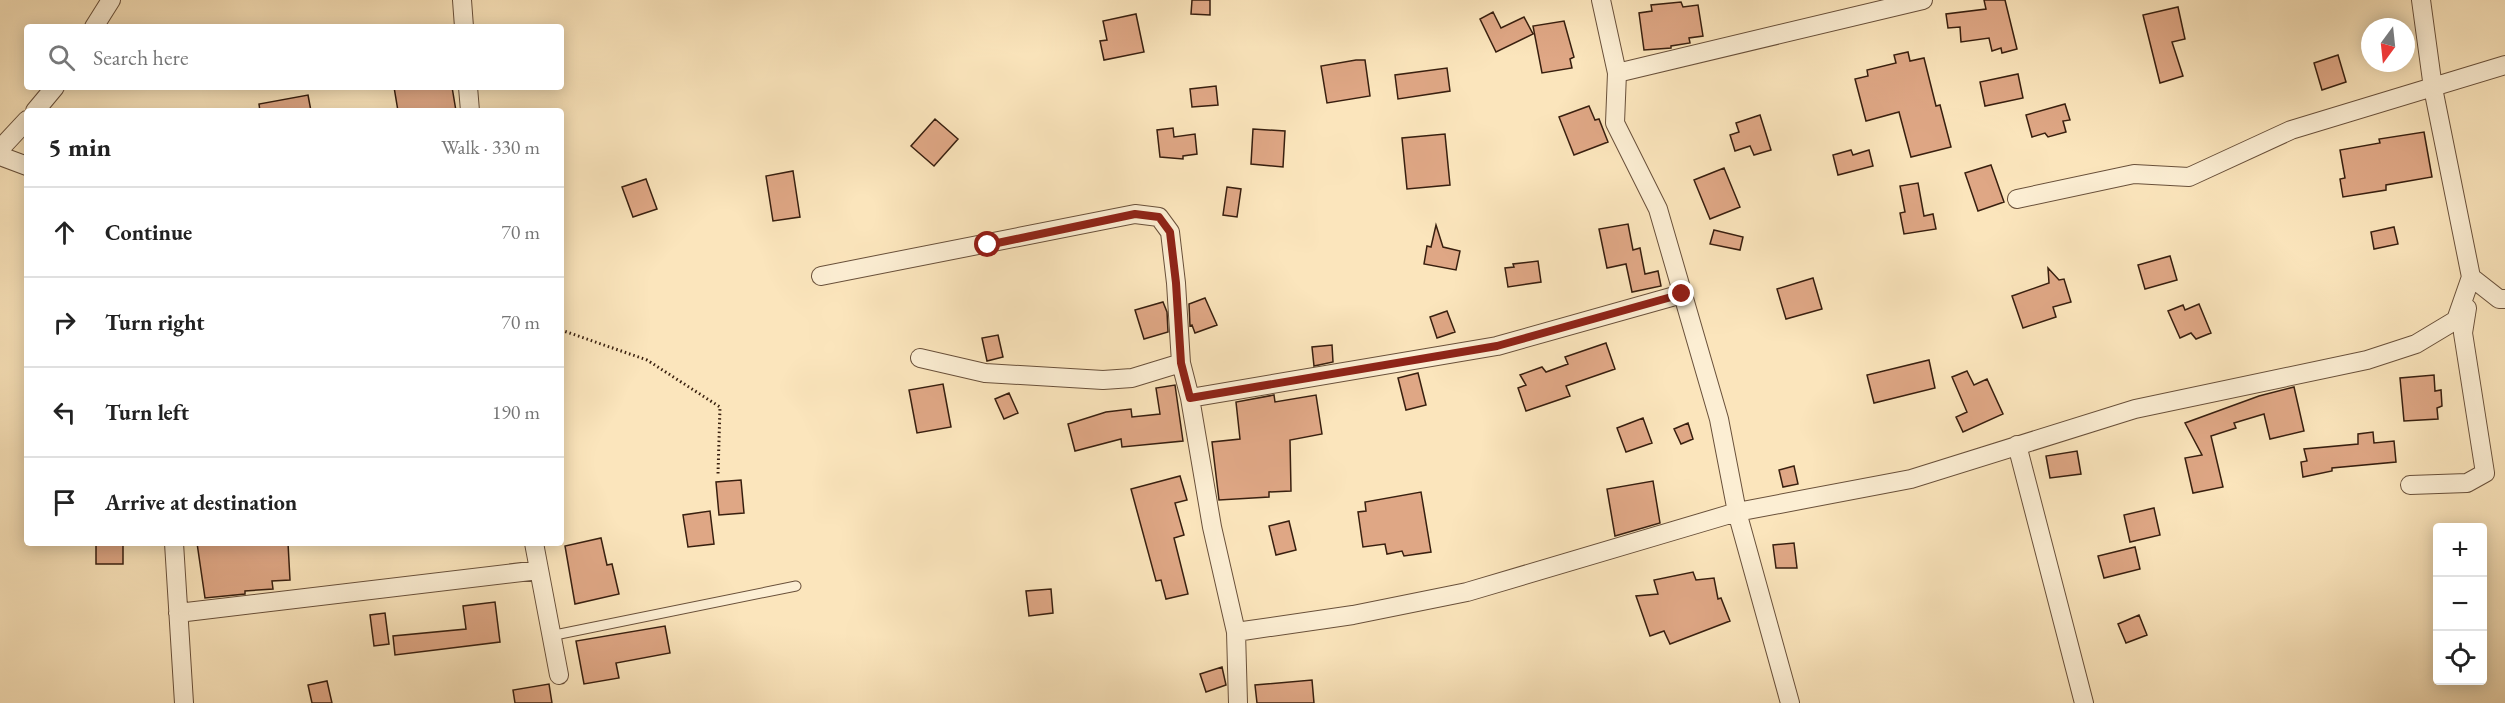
<!DOCTYPE html>
<meta charset="utf-8">
<style>
body{margin:0;font-family:"EB Garamond",serif;background:#f2f2f2;color:#222}
.controls{position:absolute;right:18px;bottom:18px;display:grid;overflow:hidden;border-radius:6px;box-shadow:0 3px 15px #0003}
.controls button{width:54px;height:54px;display:grid;place-items:center;padding:0;border:0;border-bottom:2px solid #e0e0e0;background:#fff;color:#222;font:30px sans-serif}
.compass{position:absolute;left:2361px;top:18px;width:54px;height:54px;border-radius:50%;background:#fff;box-shadow:0 3px 15px #0003;rotate:195deg}
.stop{position:absolute;width:18px;height:18px;margin:-14px;border:4px solid #8f2418;border-radius:50%;background:#fff}
.stop.end{background:#8f2418;border-color:#fff;box-shadow:0 2px 6px #0008}
.list{margin:0;padding:0;list-style:none}
h2{display:flex;justify-content:space-between;align-items:center;height:78px;margin:0;padding:0 24px;font-size:26px}
h2 small{font-size:20px;font-weight:400;color:#767676}
.list li{display:grid;grid-template-columns:39px 1fr auto;gap:18px;align-items:center;box-sizing:border-box;height:90px;padding:0 24px;border-top:2px solid #e0e0e0}
.list b{display:block;font-size:22px;white-space:nowrap}
.list em{font-size:20px;font-style:normal;color:#767676}
.icon{flex:none;width:33px;height:33px;fill:none;stroke:currentColor;stroke-width:2;stroke-linecap:round;stroke-linejoin:round}
.map{position:relative;flex:none;width:2505px;height:703px;overflow:hidden}
.search{position:absolute;background:#fff;box-shadow:0 3px 15px #0003;left:24px;top:24px;width:540px;height:66px;display:flex;align-items:center;gap:15px;box-sizing:border-box;padding:0 21px;border-radius:6px;color:#767676;font-size:22px}
.panel{position:absolute;background:#fff;box-shadow:0 3px 15px #0003;left:24px;top:108px;width:540px;height:438px;border-radius:6px}
.map>svg:first-child{display:block}
.building{fill:#dfa785;stroke:#381f0f;stroke-width:1.5}
.lines{fill:none;stroke-linecap:round;stroke-linejoin:round}
.lane-casing{stroke:#69503a;stroke-width:11}
.street-casing{stroke:#69503a;stroke-width:20}
.path{stroke:#381f0f;stroke-width:3;stroke-dasharray:1.5 3;stroke-linecap:butt}
.lane{stroke:#fceed3;stroke-width:9}
.street{stroke:#fceed3;stroke-width:18}
.route{stroke:#8f2418;stroke-width:8}
</style>
<div class="map">
<svg width="2505" height="703" viewBox="0 0 2505 703">
<rect width="100%" height="100%" fill="#fbe5bc"/>
<filter id="stains"><feTurbulence type="fractalNoise" baseFrequency=".00333" numOctaves="4"/><feColorMatrix values="0 0 0 0 .2 0 0 0 0 .09 0 0 0 0 .02 0 0 0 .5 -.17"/></filter>
<radialGradient id="worn" r=".72"><stop offset=".6" stop-color="#630" stop-opacity="0"/><stop offset="1" stop-color="#630" stop-opacity=".3"/></radialGradient>
<!-- building -->
<path class="building" d="M 1192,0 L 1210,0 L 1210,15 L 1191,14 Z
M 1984,0 L 2005,0 L 2017,49 L 2002,53 L 2001,48 L 1992,51 L 1989,38 L 1961,42 L 1960,27 L 1948,28 L 1946,14 L 1986,9 Z
M 1681,2 L 1683,7 L 1698,5 L 1703,36 L 1689,38 L 1690,43 L 1671,46 L 1671,48 L 1644,50 L 1639,13 L 1652,11 L 1651,5 Z
M 2178,7 L 2185,39 L 2172,42 L 2183,76 L 2160,83 L 2143,15 Z
M 1493,12 L 1501,28 L 1524,17 L 1533,34 L 1496,52 L 1480,19 Z
M 1136,14 L 1144,52 L 1104,60 L 1100,41 L 1107,40 L 1103,21 Z
M 1564,21 L 1574,57 L 1570,59 L 1572,68 L 1542,73 L 1533,26 Z
M 1908,52 L 1910,61 L 1924,58 L 1936,106 L 1940,105 L 1951,147 L 1911,157 L 1899,112 L 1866,121 L 1855,79 L 1868,76 L 1867,70 L 1896,63 L 1894,55 Z
M 2338,55 L 2346,82 L 2322,90 L 2314,63 Z
M 1356,60 L 1365,60 L 1370,96 L 1327,103 L 1321,66 Z
M 1447,68 L 1450,91 L 1398,99 L 1395,75 Z
M 2018,74 L 2023,98 L 1985,106 L 1980,82 Z
M 1216,86 L 1218,105 L 1192,107 L 1190,89 Z
M 394,87 L 452,87 L 456,111 L 398,111 Z
M 308,95 L 311,111 L 260,111 L 259,104 Z
M 2065,104 L 2070,120 L 2063,121 L 2066,132 L 2048,137 L 2045,133 L 2032,137 L 2026,115 Z
M 1589,106 L 1595,120 L 1599,119 L 1608,142 L 1574,155 L 1559,117 Z
M 1760,115 L 1771,150 L 1754,155 L 1750,146 L 1735,151 L 1730,135 L 1739,132 L 1736,123 Z
M 935,119 L 958,139 L 934,166 L 911,146 Z
M 1173,128 L 1174,137 L 1195,134 L 1197,154 L 1183,156 L 1183,159 L 1160,157 L 1157,130 Z
M 1253,129 L 1285,131 L 1283,167 L 1251,164 Z
M 2424,132 L 2432,177 L 2386,185 L 2386,190 L 2343,197 L 2340,179 L 2345,178 L 2340,150 L 2380,143 L 2379,139 Z
M 1445,134 L 1450,185 L 1407,189 L 1402,138 Z
M 1851,150 L 1853,155 L 1869,150 L 1873,166 L 1838,175 L 1833,155 Z
M 1991,165 L 2004,202 L 1978,211 L 1965,173 Z
M 1724,168 L 1740,207 L 1710,219 L 1694,180 Z
M 793,171 L 800,217 L 773,221 L 766,176 Z
M 646,179 L 657,209 L 633,217 L 622,187 Z
M 1918,183 L 1924,216 L 1933,214 L 1936,229 L 1904,234 L 1900,213 L 1905,212 L 1900,186 Z
M 1227,187 L 1241,189 L 1237,217 L 1223,215 Z
M 1628,224 L 1633,250 L 1640,248 L 1645,274 L 1658,271 L 1661,286 L 1632,292 L 1626,264 L 1607,268 L 1599,229 Z
M 1436,225 L 1443,247 L 1460,251 L 1456,270 L 1424,264 L 1427,246 L 1431,247 Z
M 2394,227 L 2398,244 L 2374,249 L 2371,232 Z
M 1714,230 L 1743,237 L 1740,250 L 1710,244 Z
M 2170,256 L 2177,280 L 2145,289 L 2138,265 Z
M 1538,261 L 1541,282 L 1508,287 L 1505,268 L 1514,267 L 1513,264 Z
M 2048,268 L 2059,280 L 2064,279 L 2071,302 L 2053,307 L 2056,317 L 2023,328 L 2012,296 L 2049,283 Z
M 1813,278 L 1822,309 L 1786,319 L 1777,289 Z
M 1205,298 L 1217,325 L 1195,333 L 1192,325 L 1190,326 L 1189,304 Z
M 1163,302 L 1167,312 L 1168,332 L 1144,339 L 1135,310 Z
M 2199,304 L 2211,333 L 2196,339 L 2191,333 L 2180,338 L 2168,311 L 2183,305 L 2185,310 Z
M 1447,311 L 1455,332 L 1437,338 L 1430,317 Z
M 998,335 L 1003,357 L 987,361 L 982,338 Z
M 1606,343 L 1615,369 L 1566,386 L 1570,396 L 1526,411 L 1518,388 L 1526,385 L 1520,375 L 1542,367 L 1546,372 L 1568,364 L 1565,357 Z
M 1332,345 L 1333,362 L 1314,366 L 1312,347 Z
M 1929,360 L 1935,388 L 1874,403 L 1867,375 Z
M 1967,371 L 1974,385 L 1987,379 L 2003,414 L 1963,432 L 1956,417 L 1967,412 L 1952,377 Z
M 1418,373 L 1426,405 L 1406,410 L 1398,378 Z
M 2434,375 L 2435,391 L 2441,390 L 2442,406 L 2437,408 L 2438,419 L 2404,421 L 2400,378 Z
M 943,384 L 951,427 L 917,433 L 909,390 Z
M 1175,385 L 1183,441 L 1122,447 L 1121,439 L 1075,451 L 1068,424 L 1106,412 L 1131,409 L 1132,417 L 1160,414 L 1156,388 Z
M 2294,387 L 2304,431 L 2270,439 L 2264,414 L 2234,423 L 2236,428 L 2211,436 L 2223,487 L 2193,493 L 2185,458 L 2202,455 L 2185,423 L 2259,396 Z
M 1009,393 L 1018,413 L 1004,419 L 995,399 Z
M 1274,395 L 1275,402 L 1316,395 L 1322,434 L 1290,440 L 1291,491 L 1269,492 L 1269,497 L 1219,500 L 1212,442 L 1240,439 L 1236,402 Z
M 1643,418 L 1652,443 L 1626,452 L 1617,428 Z
M 1688,423 L 1693,439 L 1681,444 L 1674,429 Z
M 2373,432 L 2374,443 L 2394,441 L 2396,462 L 2332,468 L 2332,471 L 2303,477 L 2301,462 L 2307,461 L 2304,449 L 2358,444 L 2358,434 Z
M 2077,451 L 2081,474 L 2050,478 L 2046,456 Z
M 1794,466 L 1798,484 L 1783,487 L 1779,470 Z
M 1180,476 L 1187,500 L 1175,503 L 1184,535 L 1174,538 L 1188,594 L 1166,599 L 1161,580 L 1156,581 L 1131,489 Z
M 741,480 L 744,513 L 719,515 L 716,482 Z
M 1653,481 L 1660,523 L 1615,536 L 1607,489 Z
M 1421,492 L 1431,552 L 1404,556 L 1402,551 L 1387,554 L 1385,544 L 1363,547 L 1358,512 L 1366,511 L 1365,502 Z
M 2154,508 L 2160,535 L 2130,542 L 2124,515 Z
M 710,511 L 714,544 L 688,547 L 683,515 Z
M 1289,521 L 1296,550 L 1276,555 L 1269,526 Z
M 601,538 L 607,565 L 612,564 L 619,594 L 575,604 L 565,546 Z
M 96,543 L 123,543 L 123,564 L 96,564 Z
M 197,543 L 288,543 L 290,580 L 272,581 L 273,589 L 245,591 L 245,594 L 205,598 Z
M 1794,543 L 1797,568 L 1776,568 L 1773,545 Z
M 2135,547 L 2140,569 L 2104,578 L 2098,556 Z
M 1693,572 L 1696,580 L 1714,578 L 1718,599 L 1721,598 L 1730,621 L 1670,644 L 1664,631 L 1650,636 L 1636,596 L 1658,594 L 1654,580 Z
M 1051,589 L 1053,613 L 1029,616 L 1026,591 Z
M 495,602 L 500,642 L 395,655 L 393,636 L 466,629 L 463,606 Z
M 385,613 L 389,644 L 374,646 L 370,615 Z
M 2139,615 L 2147,635 L 2126,643 L 2118,624 Z
M 665,626 L 670,653 L 616,663 L 619,678 L 584,684 L 576,641 Z
M 1222,667 L 1226,685 L 1206,692 L 1200,674 Z
M 1312,680 L 1314,703 L 1257,703 L 1255,685 Z
M 327,681 L 332,703 L 312,703 L 308,685 Z
M 549,684 L 552,703 L 515,703 L 513,690 Z"/>
<g class="lines">
<defs>
<path id="lane" d="M 550,636 L 796,586"/>
<path id="street" d="M 462,0 L 464,27
M 1601,0 L 1617,73 L 1615,123 L 1658,209 L 1719,419 L 1737,512 L 1790,703
M 94,27 L 111,0
M 1617,73 L 1923,0
M 468,87 L 470,111
M 35,111 L 55,87
M 0,149 L 27,120
M 0,156 L 27,166
M 2017,199 L 2134,174 L 2189,177 L 2291,130 L 2505,65
M 821,276 L 1135,214 L 1159,217 L 1170,232 L 1176,283 L 1181,363 L 1190,398 L 1212,527 L 1236,632 L 1238,703
M 2471,277 L 2499,299 L 2505,299
M 920,358 L 985,373 L 1103,380 L 1132,378 L 1181,363
M 1190,398 L 1497,346 L 1682,294
M 2017,445 L 2084,703
M 2410,485 L 2467,483 L 2485,473 L 2463,333 L 2467,308
M 174,543 L 184,703
M 534,543 L 559,675
M 178,613 L 539,570
M 1236,632 L 1353,615 L 1467,592 L 1737,512 L 1911,479 L 2135,409 L 2367,360 L 2416,344 L 2456,320 L 2471,277 L 2433,88 L 2421,0"/>
</defs>
<!-- lane casing -->
<use href="#lane" class="lane-casing"/>
<!-- street casing -->
<use href="#street" class="street-casing"/>
<!-- path -->
<path class="path" d="M 561,330 L 647,360 L 720,407 L 718,474"/>
<!-- lane -->
<use href="#lane" class="lane"/>
<!-- street -->
<use href="#street" class="street"/>
</g>
<g class="lines">
<!-- route -->
<path class="route" d="M 988,245 L 1135,214 L 1159,217 L 1170,232 L 1176,283 L 1181,363 L 1190,398 L 1497,346 L 1682,294"/>
</g>
<rect width="100%" height="100%" filter="url(#stains)"/>
<rect width="100%" height="100%" fill="url(#worn)"/>
</svg>
<div class="controls">
<button>+</button>
<button>−</button>
<button><svg class="icon" aria-label="locate" viewBox="0 0 24 24"><circle cx="12" cy="12" r="6"/><path d="M12 2v4M12 18v4M2 12h4M18 12h4"/></svg></button>
</div>
<svg class="compass" viewBox="-18 -18 36 36"><path d="M0-13l5 13h-10z" fill="#e53935"/><path d="M0 13l5-13h-10z" fill="#767676"/></svg>
<div class="stop" style="left:988px;top:245px"></div>
<div class="stop end" style="left:1682px;top:294px"></div>
<div class="search"><svg class="icon" aria-label="search" viewBox="0 0 24 24"><circle cx="10" cy="10" r="6"/><path d="M15 15l6 6"/></svg>Search here</div>
<section class="panel">
<h2>5 min<small>Walk · 330 m</small></h2>
<ul class="list">
<li><svg class="icon" aria-label="ahead" viewBox="0 0 24 24"><path d="M12 20V5M6 11l6-6 6 6"/></svg><div><b>Continue</b></div><em>70 m</em></li>
<li><svg class="icon" aria-label="right" viewBox="0 0 24 24"><path d="M7 20v-9h11M14 6l5 5-5 5"/></svg><div><b>Turn right</b></div><em>70 m</em></li>
<li><svg class="icon" aria-label="left" viewBox="0 0 24 24"><path d="M17 20v-9H6M10 6l-5 5 5 5"/></svg><div><b>Turn left</b></div><em>190 m</em></li>
<li><svg class="icon" aria-label="arrive" viewBox="0 0 24 24"><path d="M6 21V4h12l-3 4 3 4H6"/></svg><div><b>Arrive at destination</b></div></li>
</ul>
</section>
</div>
